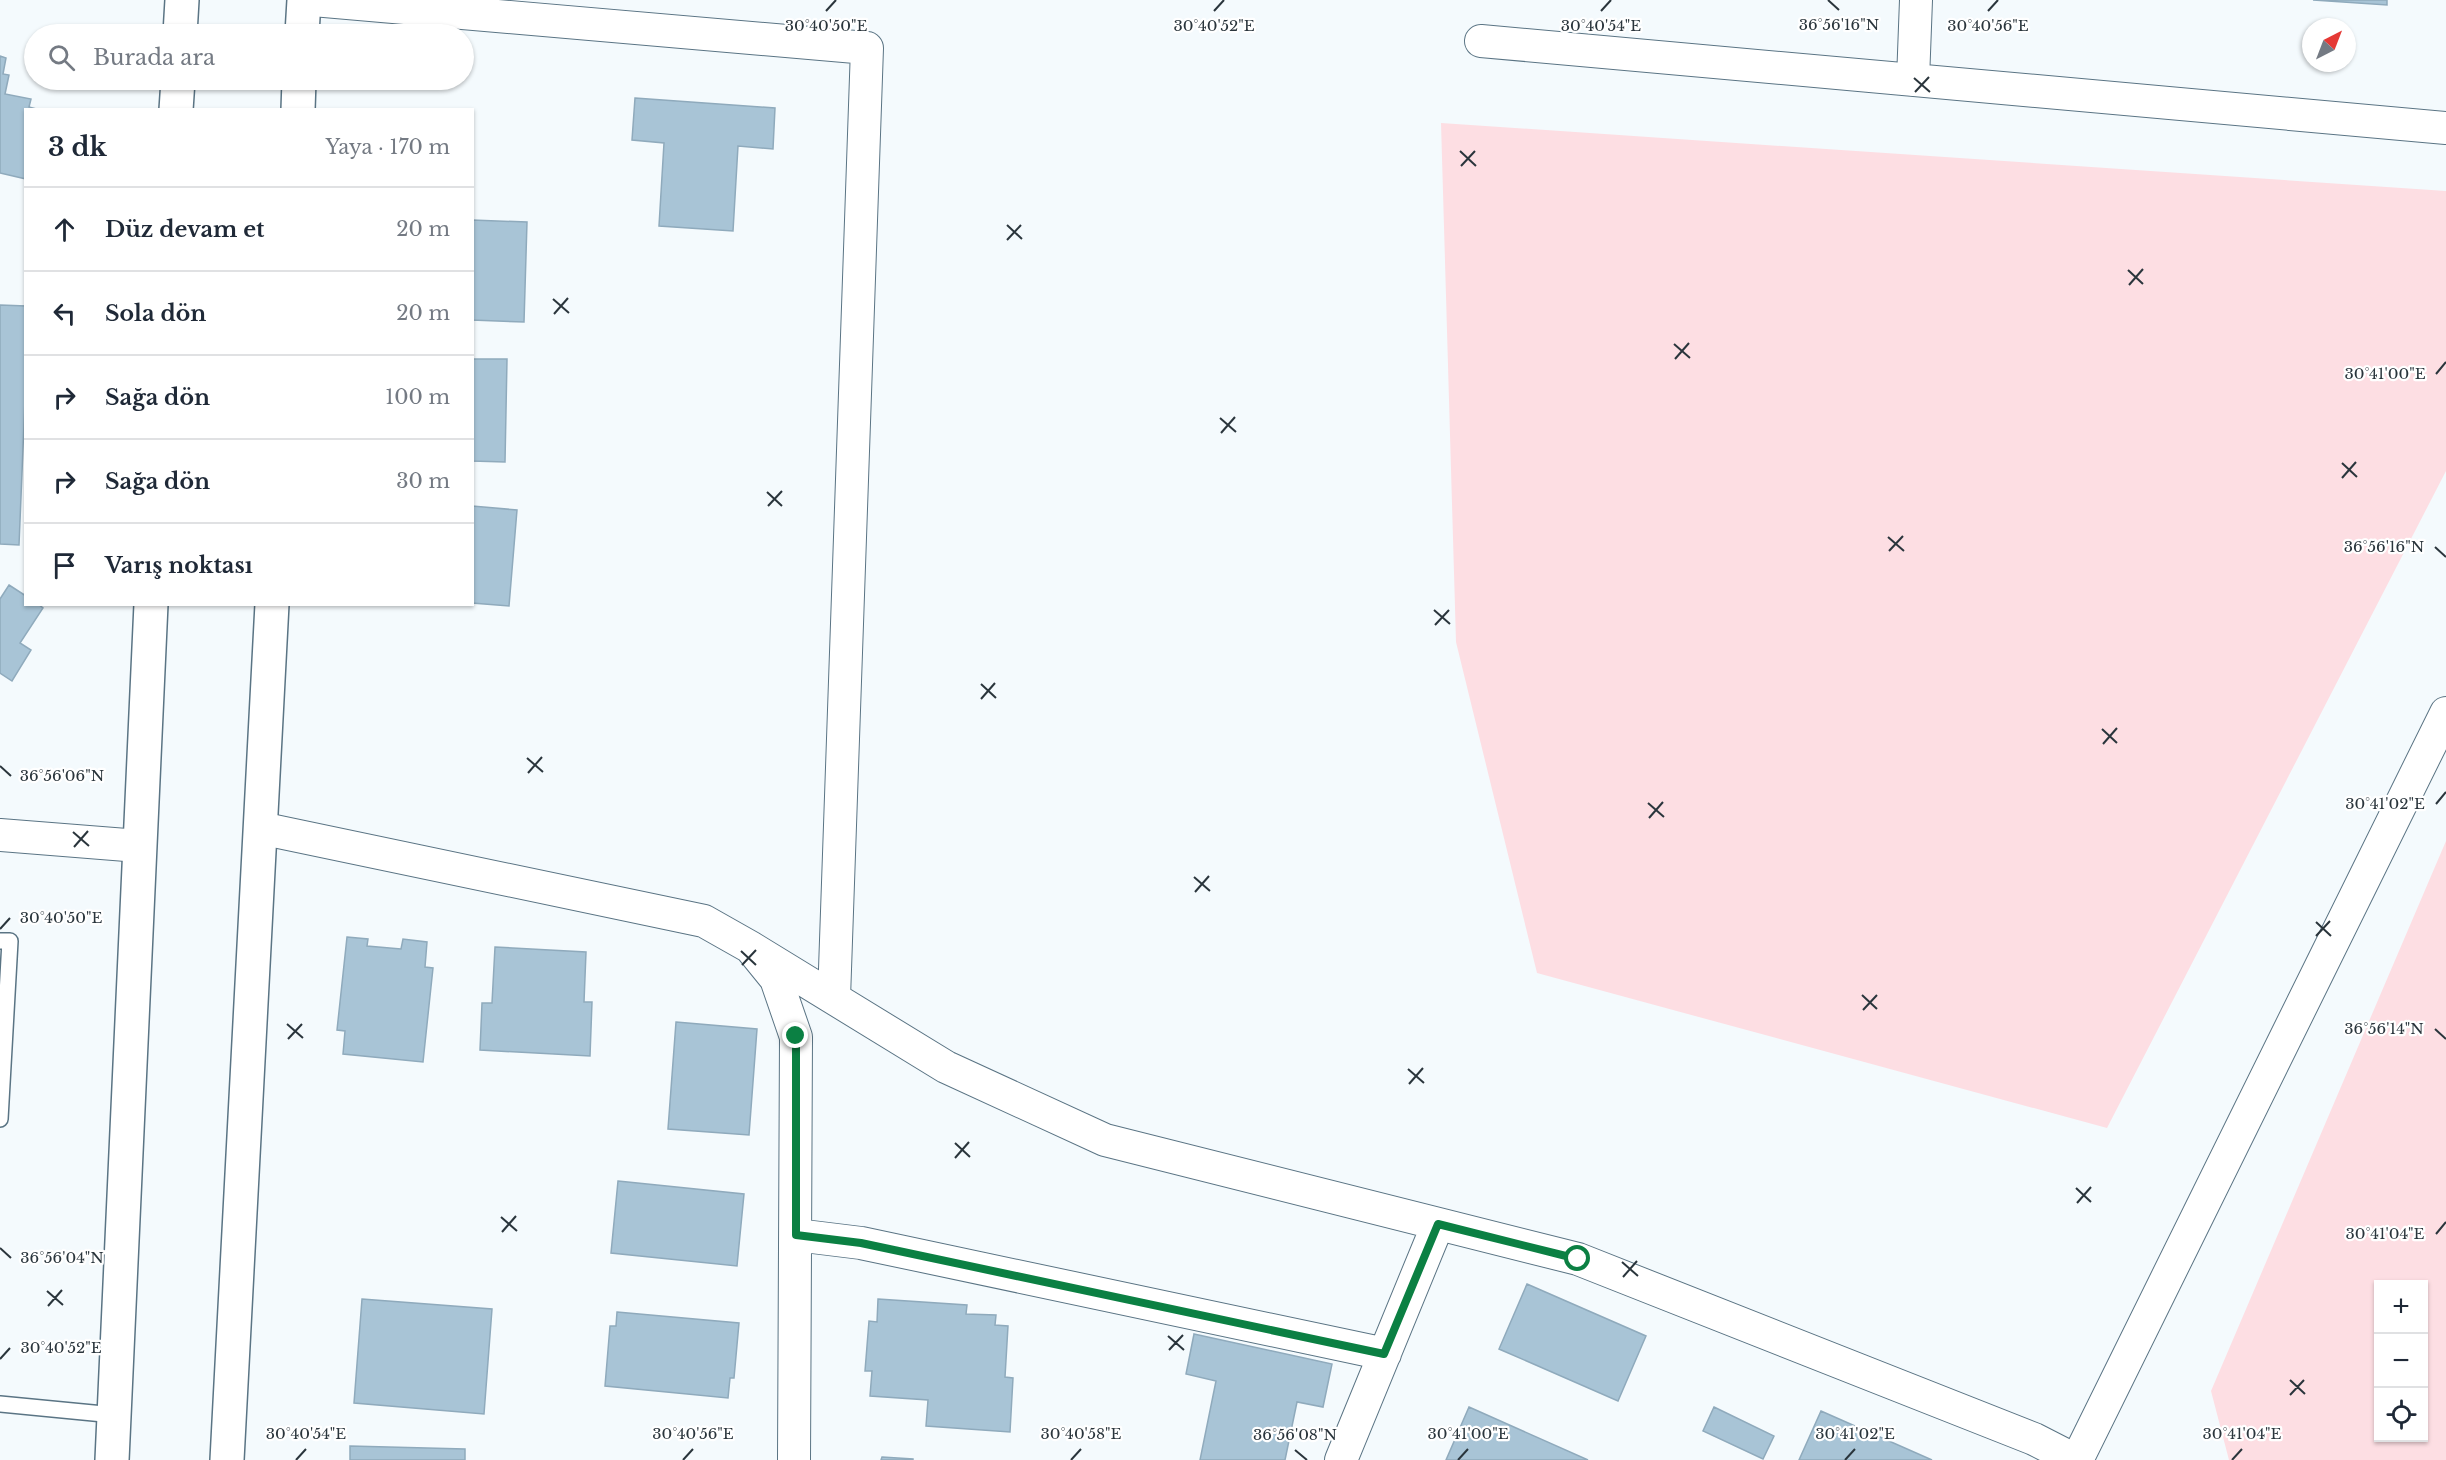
<!DOCTYPE html>
<html lang="tr">
<meta charset="utf-8">
<style>
body{margin:0;font-family:"Libre Baskerville",serif;background:#f2f2f3;color:#1f2937}
.controls{position:absolute;right:18px;bottom:18px;display:grid;overflow:hidden;border-radius:0px;box-shadow:0 2px 4px #0004}
.controls button{width:54px;height:54px;display:grid;place-items:center;padding:0;border:0;border-bottom:2px solid #e0e1e3;background:#fff;color:#1f2937;font:30px sans-serif}
.compass{position:absolute;left:2302px;top:18px;width:54px;height:54px;border-radius:50%;background:#fff;box-shadow:0 2px 4px #0004;rotate:42deg}
.stop{position:absolute;width:18px;height:18px;margin:-14px;border:4px solid #0b8043;border-radius:50%;background:#fff}
.stop.end{background:#0b8043;border-color:#fff;box-shadow:0 2px 6px #0008}
.list{margin:0;padding:0;list-style:none}
h2{display:flex;justify-content:space-between;align-items:center;height:78px;margin:0;padding:0 24px;font-size:26px}
h2 small{font-size:20px;font-weight:400;color:#747a83}
.list li{display:grid;grid-template-columns:39px 1fr auto;gap:18px;align-items:center;box-sizing:border-box;height:84px;padding:0 24px;border-top:2px solid #e0e1e3}
.list b{display:block;font-size:22px;white-space:nowrap}
.list em{font-size:20px;font-style:normal;color:#747a83}
.icon{flex:none;width:33px;height:33px;fill:none;stroke:currentColor;stroke-width:2;stroke-linecap:round;stroke-linejoin:round}
.map{position:relative;flex:none;width:2446px;height:1460px;overflow:hidden}
.search{position:absolute;background:#fff;box-shadow:0 2px 4px #0004;left:24px;top:24px;width:450px;height:66px;display:flex;align-items:center;gap:15px;box-sizing:border-box;padding:0 21px;border-radius:33px;color:#747a83;font-size:22px}
.panel{position:absolute;background:#fff;box-shadow:0 2px 4px #0004;left:24px;top:108px;width:450px;height:498px;border-radius:0px}
.map>svg:first-child{display:block}
.green{fill:#fddee3;fill-rule:evenodd}
.building{fill:#a8c4d6;stroke:#8faabc;stroke-width:1.5}
.lines{fill:none;stroke-linecap:round;stroke-linejoin:round}
.service-casing{stroke:#5a7484;stroke-width:18}
.minor-casing{stroke:#5a7484;stroke-width:34}
.primary-casing{stroke:#5a7484;stroke-width:36}
.service{stroke:#fff;stroke-width:15}
.minor{stroke:#fff;stroke-width:32}
.primary{stroke:#fff;stroke-width:33}
.route{stroke:#0b8043;stroke-width:8}
.ticks{fill:none;stroke:#2a353c;stroke-width:2}
.ticks-label{font-size:15px;text-anchor:middle;fill:#2a353c;stroke:#fff;stroke-width:4.5;stroke-linejoin:round;paint-order:stroke}
</style>
<div class="map">
<svg width="2446" height="1460" viewBox="0 0 2446 1460">
<rect width="100%" height="100%" fill="#f4fafd"/>
<!-- green -->
<path class="green" d="M 1441,123 L 2446,191 L 2446,471 L 2107,1128 L 1537,973 L 1456,642 Z
M 2446,841 L 2446,1460 L 2229,1460 L 2211,1391 ZM 2378,1284 L 2424,1284 L 2424,1438 L 2378,1438 Z"/>
<!-- building -->
<path class="building" d="M 2313,0 L 2387,0 L 2387,5 Z
M 0,56 L 6,58 L 3,74 L 9,75 L 5,94 L 31,99 L 29,107 L 40,110 L 26,110 L 26,179 L 0,173 Z
M 635,98 L 775,108 L 773,149 L 738,146 L 733,231 L 659,226 L 664,143 L 632,140 Z
M 472,220 L 527,222 L 524,322 L 472,320 Z
M 0,305 L 26,306 L 26,376 L 19,545 L 0,544 Z
M 472,359 L 507,359 L 505,462 L 472,461 Z
M 472,506 L 517,510 L 509,606 L 472,603 Z
M 9,585 L 26,596 L 26,604 L 38,604 L 43,608 L 20,643 L 31,650 L 12,681 L 0,673 L 0,599 Z
M 347,937 L 368,939 L 367,946 L 401,949 L 403,939 L 427,942 L 425,967 L 433,968 L 423,1062 L 343,1054 L 345,1031 L 337,1030 Z
M 495,947 L 586,952 L 584,1002 L 592,1002 L 590,1056 L 480,1050 L 482,1003 L 492,1003 Z
M 676,1022 L 757,1029 L 749,1135 L 668,1129 Z
M 618,1181 L 744,1194 L 737,1266 L 611,1253 Z
M 1527,1284 L 1646,1336 L 1618,1401 L 1499,1349 Z
M 362,1299 L 492,1309 L 484,1414 L 354,1403 Z
M 878,1299 L 967,1305 L 966,1314 L 996,1315 L 995,1325 L 1008,1326 L 1005,1377 L 1013,1378 L 1010,1432 L 926,1426 L 928,1400 L 870,1396 L 872,1371 L 865,1371 L 869,1321 L 877,1322 Z
M 617,1312 L 739,1323 L 734,1378 L 730,1378 L 728,1398 L 605,1386 L 610,1326 L 616,1326 Z
M 1194,1334 L 1332,1364 L 1323,1407 L 1297,1402 L 1285,1460 L 1200,1460 L 1216,1381 L 1186,1374 Z
M 1469,1407 L 1588,1460 L 1446,1460 Z
M 1714,1407 L 1774,1436 L 1763,1459 L 1703,1431 Z
M 1821,1411 L 1932,1460 L 1799,1460 Z
M 350,1446 L 465,1449 L 465,1460 L 350,1460 Z
M 882,1457 L 913,1459 L 913,1460 L 881,1460 Z"/>
<g class="lines">
<defs>
<path id="service" d="M 0,941 L 10,941 L 0,1119
M 0,1404 L 114,1415"/>
<path id="minor" d="M 313,0 L 867,48 L 834,998
M 1481,41 L 2446,128
M 1913,80 L 1916,0
M 260,828 L 704,921 L 750,947 L 776,979 L 796,1037 L 794,1460
M 0,835 L 139,846
M 750,947 L 946,1067 L 1105,1140 L 1578,1259 L 2034,1439 L 2075,1460
M 796,1235 L 861,1243 L 1385,1354
M 1341,1460 L 1438,1224
M 2077,1460 L 2446,713"/>
<path id="primary" d="M 180,34 L 182,0
M 302,34 L 304,0
M 176,110 L 178,80
M 298,110 L 299,80
M 112,1460 L 151,604
M 227,1460 L 272,604"/>
</defs>
<!-- service casing -->
<use href="#service" class="service-casing"/>
<!-- minor casing -->
<use href="#minor" class="minor-casing"/>
<!-- primary casing -->
<use href="#primary" class="primary-casing"/>
<!-- service -->
<use href="#service" class="service"/>
<!-- minor -->
<use href="#minor" class="minor"/>
<!-- primary -->
<use href="#primary" class="primary"/>
</g>
<g class="lines">
<!-- route -->
<path class="route" d="M 796,1036 L 796,1235 L 861,1243 L 1384,1354 L 1438,1224 L 1578,1259"/>
</g>
<!-- ticks -->
<path class="ticks" d="M 1828,0 L 1839,10M 826,11 L 836,0M 1214,11 L 1224,0M 1601,11 L 1611,0M 1988,11 L 1998,0M 1914,78 L 1930,92M 1915,92 L 1929,77M 1460,151 L 1476,166M 1461,166 L 1475,151M 1007,225 L 1022,239M 1007,240 L 1021,225M 2128,270 L 2143,284M 2129,285 L 2143,269M 553,299 L 569,313M 554,314 L 568,298M 1674,344 L 1690,358M 1675,359 L 1689,343M 2436,374 L 2446,362M 1220,418 L 1236,432M 1221,433 L 1235,417M 2342,463 L 2357,477M 2342,478 L 2356,462M 767,492 L 782,506M 768,506 L 782,491M 1888,537 L 1904,551M 2435,547 L 2446,557M 1889,551 L 1903,536M 1434,610 L 1450,624M 1435,625 L 1449,610M 981,684 L 996,698M 981,699 L 995,683M 2102,729 L 2117,743M 2103,744 L 2117,728M 527,758 L 543,772M 0,766 L 11,776M 528,773 L 542,757M 1648,803 L 1664,817M 2436,804 L 2446,792M 1649,818 L 1663,802M 73,832 L 89,846M 74,847 L 88,831M 1194,877 L 1210,891M 1195,892 L 1209,876M 2316,922 L 2331,936M 0,929 L 10,918M 2316,936 L 2330,921M 741,951 L 756,965M 742,965 L 756,950M 1862,995 L 1877,1009M 1863,1010 L 1877,995M 287,1024 L 303,1038M 2435,1029 L 2446,1039M 288,1039 L 302,1024M 1408,1069 L 1424,1083M 1409,1084 L 1423,1068M 955,1143 L 970,1157M 955,1158 L 969,1142M 2076,1188 L 2091,1202M 2077,1203 L 2091,1187M 501,1217 L 517,1231M 502,1232 L 516,1216M 2436,1234 L 2446,1222M 0,1248 L 11,1258M 1622,1262 L 1638,1276M 1623,1277 L 1637,1261M 47,1291 L 63,1305M 48,1306 L 62,1290M 1168,1336 L 1184,1350M 1169,1350 L 1183,1335M 0,1359 L 10,1348M 2290,1380 L 2305,1394M 2290,1395 L 2304,1380M 1295,1450 L 1307,1460M 296,1460 L 306,1449M 683,1460 L 693,1449M 1071,1460 L 1081,1449M 1458,1460 L 1468,1449M 1845,1460 L 1855,1449M 2232,1460 L 2242,1449"/>
<g class="ticks-label">
<text x="1839" y="30">36°56'16"N</text>
<text x="826" y="31">30°40'50"E</text>
<text x="1601" y="31">30°40'54"E</text>
<text x="1214" y="31">30°40'52"E</text>
<text x="1988" y="31">30°40'56"E</text>
<text x="2385" y="379">30°41'00"E</text>
<text x="2384" y="552">36°56'16"N</text>
<text x="62" y="781">36°56'06"N</text>
<text x="2385" y="809">30°41'02"E</text>
<text x="61" y="923">30°40'50"E</text>
<text x="2384" y="1034">36°56'14"N</text>
<text x="2385" y="1239">30°41'04"E</text>
<text x="62" y="1263">36°56'04"N</text>
<text x="61" y="1353">30°40'52"E</text>
<text x="306" y="1439">30°40'54"E</text>
<text x="693" y="1439">30°40'56"E</text>
<text x="1081" y="1439">30°40'58"E</text>
<text x="1468" y="1439">30°41'00"E</text>
<text x="1855" y="1439">30°41'02"E</text>
<text x="2242" y="1439">30°41'04"E</text>
<text x="1295" y="1440">36°56'08"N</text>
</g>
</svg>
<div class="controls">
<button>+</button>
<button>−</button>
<button><svg class="icon" aria-label="locate" viewBox="0 0 24 24"><circle cx="12" cy="12" r="6"/><path d="M12 2v4M12 18v4M2 12h4M18 12h4"/></svg></button>
</div>
<svg class="compass" viewBox="-18 -18 36 36"><path d="M0-13l5 13h-10z" fill="#e53935"/><path d="M0 13l5-13h-10z" fill="#747a83"/></svg>
<div class="stop" style="left:1578px;top:1259px"></div>
<div class="stop end" style="left:796px;top:1036px"></div>
<div class="search"><svg class="icon" aria-label="search" viewBox="0 0 24 24"><circle cx="10" cy="10" r="6"/><path d="M15 15l6 6"/></svg>Burada ara</div>
<section class="panel">
<h2>3 dk<small>Yaya · 170 m</small></h2>
<ul class="list">
<li><svg class="icon" aria-label="ahead" viewBox="0 0 24 24"><path d="M12 20V5M6 11l6-6 6 6"/></svg><div><b>Düz devam et</b></div><em>20 m</em></li>
<li><svg class="icon" aria-label="left" viewBox="0 0 24 24"><path d="M17 20v-9H6M10 6l-5 5 5 5"/></svg><div><b>Sola dön</b></div><em>20 m</em></li>
<li><svg class="icon" aria-label="right" viewBox="0 0 24 24"><path d="M7 20v-9h11M14 6l5 5-5 5"/></svg><div><b>Sağa dön</b></div><em>100 m</em></li>
<li><svg class="icon" aria-label="right" viewBox="0 0 24 24"><path d="M7 20v-9h11M14 6l5 5-5 5"/></svg><div><b>Sağa dön</b></div><em>30 m</em></li>
<li><svg class="icon" aria-label="arrive" viewBox="0 0 24 24"><path d="M6 21V4h12l-3 4 3 4H6"/></svg><div><b>Varış noktası</b></div></li>
</ul>
</section>
</div>
